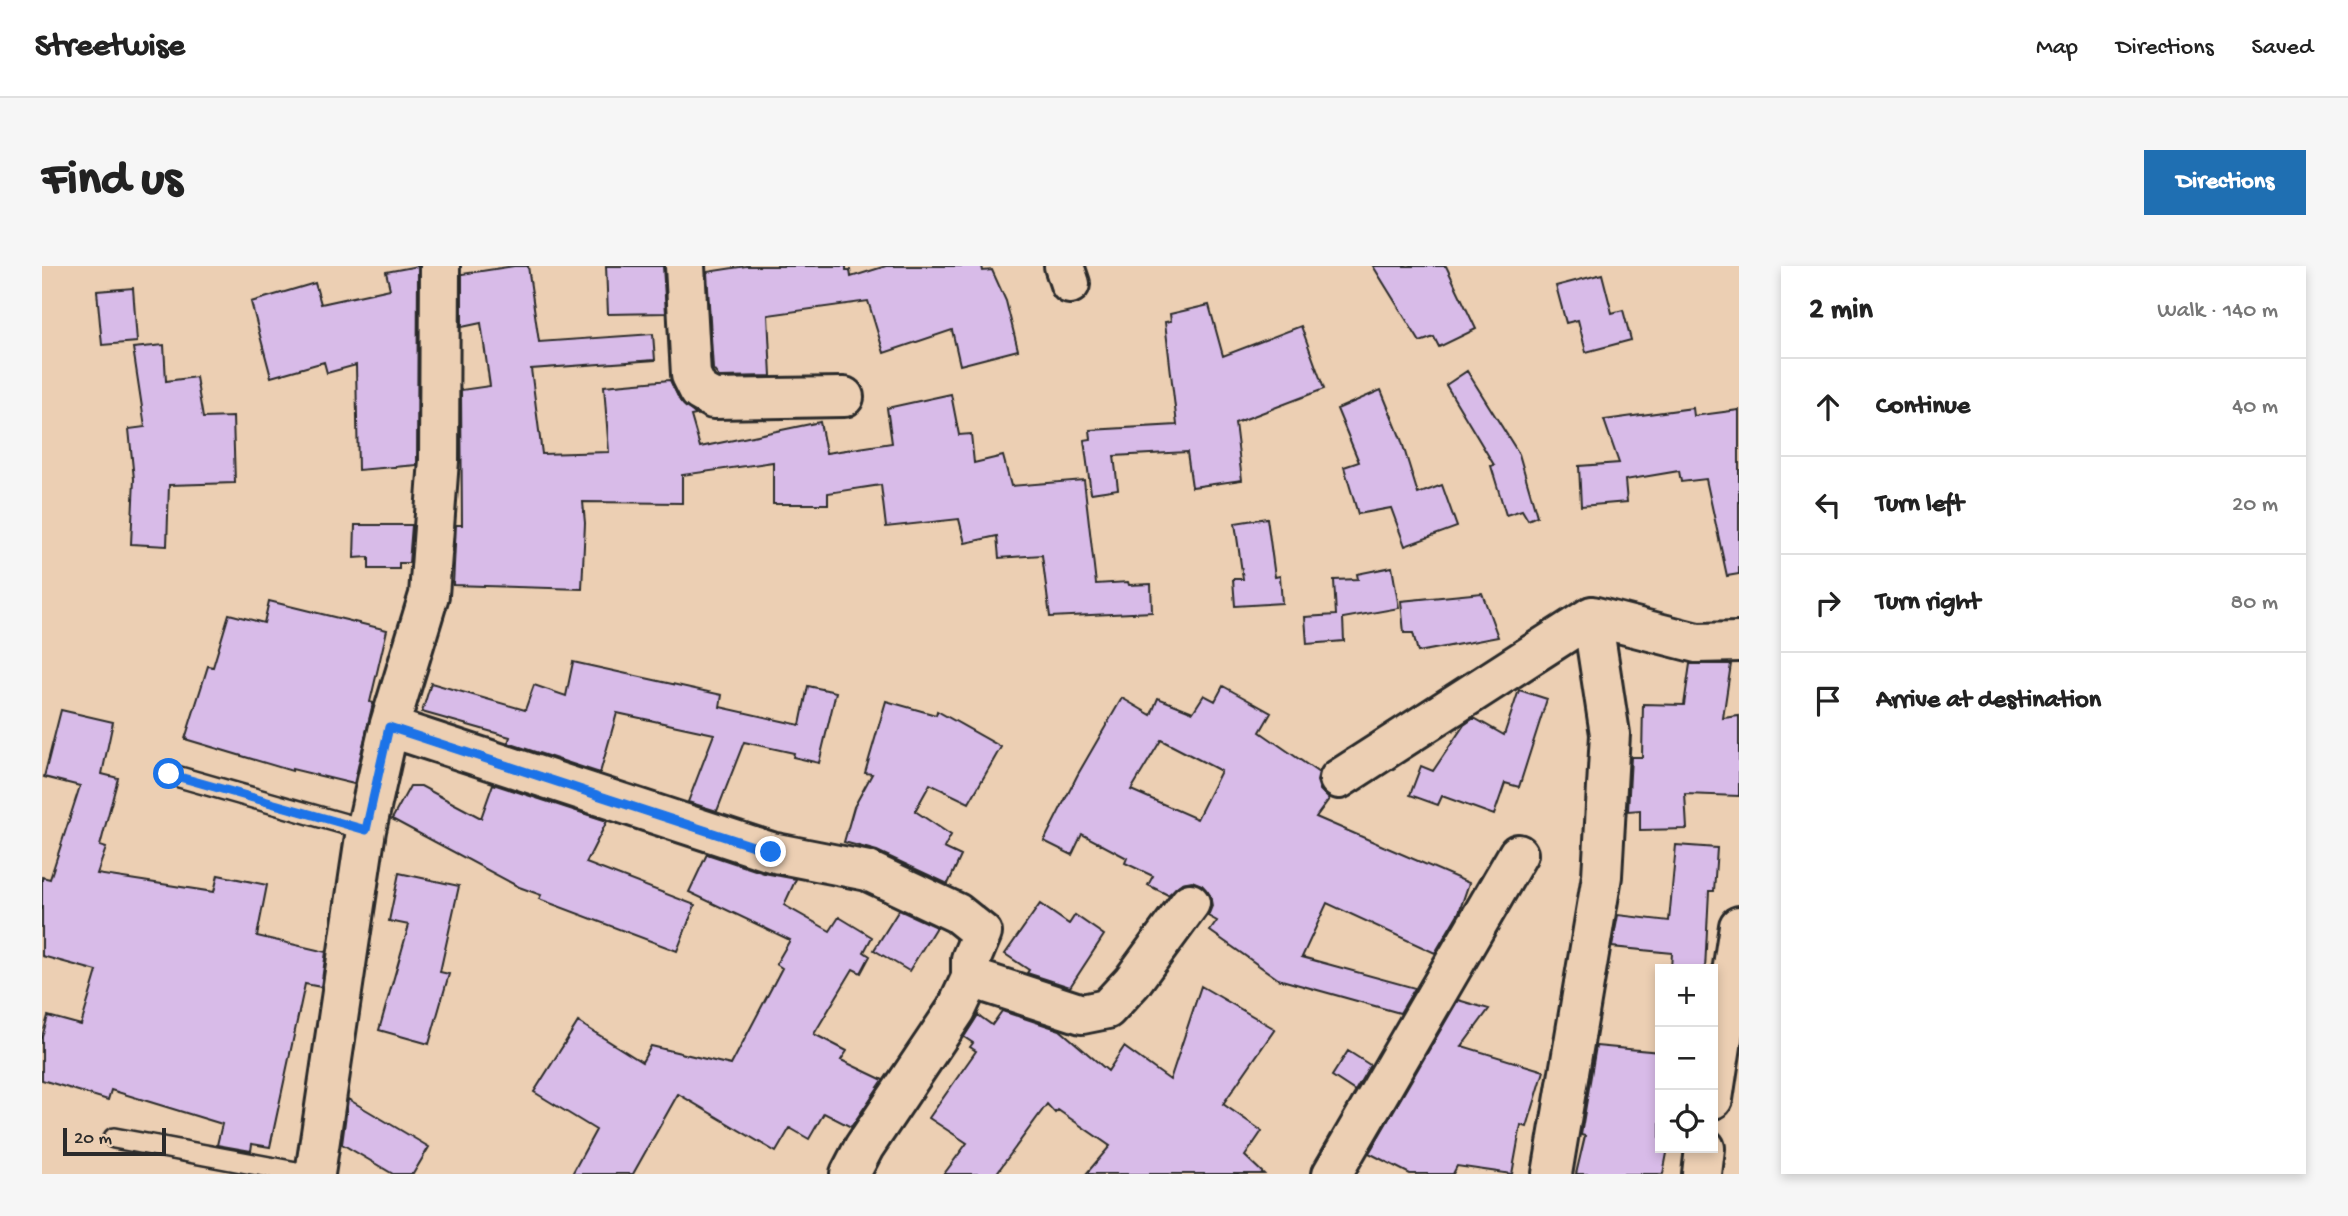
<!DOCTYPE html>
<meta charset="utf-8">
<style>
body{margin:0;font-family:"Gochi Hand",sans-serif;background:#f6f6f6;color:#222}
.controls{position:absolute;right:21px;bottom:21px;display:grid;overflow:hidden;border-radius:0px;box-shadow:0 4px 10px #0003}
.controls button{width:63px;height:63px;display:grid;place-items:center;padding:0;border:0;border-bottom:2px solid #e0e0e0;background:#fff;color:#222;font:35px sans-serif}
.scale{position:absolute;left:21px;bottom:18px;width:103px;box-sizing:border-box;padding-left:7px;border:4px solid #2b2b2b;border-top:0;font-size:19px;line-height:24px;white-space:nowrap;color:#2b2b2b;-webkit-text-stroke:5px #eccfb3;paint-order:stroke}
.stop{position:absolute;width:21px;height:21px;margin:-16px;border:5px solid #1a73e8;border-radius:50%;background:#fff}
.stop.end{background:#1a73e8;border-color:#fff;box-shadow:0 2px 7px #0008}
.list{margin:0;padding:0;list-style:none}
h2{display:flex;justify-content:space-between;align-items:center;height:91px;margin:0;padding:0 28px;font-size:30px}
h2 small{font-size:23px;font-weight:400;color:#767676}
.list li{display:grid;grid-template-columns:46px 1fr auto;gap:21px;align-items:center;box-sizing:border-box;height:98px;padding:0 28px;border-top:2px solid #e0e0e0}
.list b{display:block;font-size:26px;white-space:nowrap}
.list em{font-size:23px;font-style:normal;color:#767676}
.icon{flex:none;width:38px;height:38px;fill:none;stroke:currentColor;stroke-width:2;stroke-linecap:round;stroke-linejoin:round}
.map{position:relative;flex:none;width:1697px;height:908px;overflow:hidden;border-radius:0px}
header{display:flex;align-items:center;gap:42px;box-sizing:border-box;height:98px;padding:0 35px;background:#fff;border-bottom:2px solid #e0e0e0}
header strong{font-size:33px}
nav{display:flex;gap:38px;margin-inline-start:auto;font-size:24px}
.intro{display:flex;align-items:center;justify-content:space-between;box-sizing:border-box;height:168px;padding:0 42px}
h1{margin:0;font-size:49px}
.button{padding:18px 32px;border-radius:0px;background:#1f6fb2;color:#fff;font-size:24px;font-weight:700}
main{display:flex;gap:42px;padding:0 42px}
aside{flex:1;background:#fff;border-radius:0px;box-shadow:0 4px 10px #0003}
.map>svg:first-child{display:block}
.building{fill:#d8bbe8;stroke:#2b2b2b;stroke-width:2;fill-rule:evenodd}
.lines{fill:none;stroke-linecap:round;stroke-linejoin:round}
.service-casing{stroke:#2b2b2b;stroke-width:24}
.minor-casing{stroke:#2b2b2b;stroke-width:44}
.service{stroke:#eccfb3;stroke-width:19}
.minor{stroke:#eccfb3;stroke-width:38}
.route{stroke:#1a73e8;stroke-width:9}
</style>
<header>
<strong>Streetwise</strong>
<nav><a>Map</a><a>Directions</a><a>Saved</a></nav>
</header>
<div class="intro"><h1>Find us</h1><a class="button">Directions</a></div>
<main>
<div class="map">
<svg width="1697" height="908" viewBox="0 0 1697 908">
<rect width="100%" height="100%" fill="#eccfb3"/>
<filter id="ink" filterUnits="userSpaceOnUse"><feTurbulence type="fractalNoise" baseFrequency=".0143" numOctaves="2"/><feDisplacementMap in="SourceGraphic" scale="14" xChannelSelector="R" yChannelSelector="G"/><feConvolveMatrix kernelMatrix="1 2 1 2 8 2 1 2 1" color-interpolation-filters="sRGB"/></filter>
<g filter="url(#ink)">
<!-- building -->
<path class="building" d="M 376,0 L 375,199 L 316,204 L 314,99 L 285,107 L 282,96 L 229,111 L 209,36 L 273,17 L 279,38 L 348,23 L 344,6 Z
M 472,0 L 486,0 L 497,76 L 611,68 L 613,94 L 489,103 L 500,188 L 567,186 L 562,120 L 628,114 L 638,135 L 654,149 L 649,150 L 658,181 L 778,156 L 784,187 L 850,177 L 845,142 L 909,128 L 917,169 L 929,168 L 932,197 L 961,190 L 969,220 L 1042,214 L 1054,318 L 1086,316 L 1087,319 L 1109,318 L 1110,346 L 1008,351 L 1000,289 L 957,292 L 955,270 L 923,277 L 917,253 L 844,261 L 839,219 L 786,227 L 786,238 L 731,238 L 731,196 L 640,209 L 640,237 L 541,236 L 543,257 L 540,323 L 411,319 L 414,259 L 420,259 L 419,124 L 448,120 L 439,57 L 420,61 L 420,8 Z
M 564,0 L 621,0 L 624,47 L 566,48 Z
M 704,0 L 804,0 L 804,4 L 808,4 L 809,11 L 844,0 L 940,0 L 941,5 L 950,4 L 964,35 L 976,84 L 918,99 L 910,64 L 842,87 L 826,35 L 726,49 L 729,110 L 677,111 L 671,103 L 665,6 Z
M 1331,0 L 1404,0 L 1434,63 L 1397,81 L 1392,71 L 1378,76 Z
M 1560,8 L 1570,47 L 1581,44 L 1589,74 L 1544,86 L 1536,54 L 1524,57 L 1514,20 Z
M 91,22 L 95,76 L 60,79 L 55,25 Z
M 1167,39 L 1181,90 L 1259,60 L 1282,123 L 1193,157 L 1200,214 L 1150,221 L 1145,186 L 1072,190 L 1076,223 L 1049,227 L 1042,174 L 1049,173 L 1048,164 L 1135,159 L 1123,56 L 1129,55 L 1128,48 Z
M 122,79 L 124,115 L 154,111 L 161,152 L 191,151 L 193,217 L 127,219 L 125,280 L 89,278 L 92,213 L 87,163 L 103,161 L 91,82 Z
M 1425,105 L 1477,188 L 1495,250 L 1486,254 L 1480,244 L 1464,249 L 1449,200 L 1452,199 L 1404,119 Z
M 1339,124 L 1359,173 L 1376,228 L 1400,219 L 1415,261 L 1363,280 L 1349,242 L 1316,248 L 1302,201 L 1317,196 L 1295,143 Z
M 1651,142 L 1652,150 L 1697,144 L 1697,308 L 1685,310 L 1664,213 L 1639,216 L 1637,205 L 1583,214 L 1585,236 L 1539,240 L 1537,200 L 1577,197 L 1562,154 Z
M 1225,252 L 1233,311 L 1238,310 L 1240,337 L 1193,340 L 1191,313 L 1201,313 L 1193,257 Z
M 313,259 L 370,259 L 367,297 L 357,297 L 357,303 L 327,303 L 327,291 L 312,292 Z
M 1350,301 L 1357,342 L 1301,352 L 1302,375 L 1265,378 L 1263,351 L 1294,349 L 1292,314 L 1316,313 L 1315,308 Z
M 1440,327 L 1456,371 L 1376,386 L 1371,367 L 1362,367 L 1359,335 Z
M 227,335 L 345,364 L 328,436 L 331,437 L 312,518 L 250,503 L 250,505 L 143,473 L 166,400 L 171,401 L 187,348 L 222,357 Z
M 531,396 L 680,429 L 678,441 L 758,459 L 766,420 L 794,426 L 777,497 L 751,491 L 752,487 L 702,476 L 675,545 L 646,536 L 672,468 L 575,447 L 558,507 L 466,477 L 468,471 L 380,446 L 389,417 L 483,444 L 492,419 L 524,430 Z
M 1648,398 L 1689,398 L 1681,452 L 1697,450 L 1697,530 L 1643,528 L 1645,563 L 1598,564 L 1598,544 L 1586,545 L 1589,491 L 1600,491 L 1601,438 L 1642,439 Z
M 1181,420 L 1229,447 L 1218,466 L 1277,507 L 1275,515 L 1278,524 L 1287,533 L 1274,551 L 1427,617 L 1417,646 L 1393,687 L 1285,637 L 1260,691 L 1373,722 L 1358,747 L 1236,713 L 1168,665 L 1175,655 L 1166,650 L 1170,640 L 1168,629 L 1160,619 L 1150,615 L 1140,617 L 1126,629 L 1106,619 L 1111,610 L 1083,597 L 1085,592 L 1040,568 L 1030,589 L 1002,575 L 1036,508 L 1080,432 L 1109,449 L 1116,432 L 1151,446 L 1162,429 L 1173,435 ZM 1119,474 L 1179,505 L 1155,553 L 1089,524 Z
M 1477,424 L 1505,433 L 1477,521 L 1463,517 L 1452,549 L 1400,530 L 1396,539 L 1368,529 L 1379,500 L 1391,505 L 1422,459 L 1432,452 L 1462,469 Z
M 844,435 L 894,449 L 895,445 L 959,481 L 927,537 L 888,518 L 873,545 L 909,569 L 902,582 L 919,590 L 906,618 L 835,585 L 802,576 L 812,541 L 830,508 L 823,507 Z
M 19,444 L 71,456 L 60,508 L 76,512 L 58,580 L 64,582 L 55,608 L 172,626 L 176,609 L 225,619 L 215,670 L 284,686 L 279,721 L 263,718 L 228,881 L 210,878 L 209,885 L 175,879 L 180,858 L 69,824 L 66,834 L 0,814 L 0,771 L 6,750 L 39,759 L 55,705 L 0,690 L 0,611 L 8,613 L 38,520 L 2,511 Z
M 451,518 L 565,555 L 544,597 L 653,639 L 635,685 L 497,633 L 499,629 L 477,621 L 350,553 L 368,520 L 379,520 L 439,552 Z
M 1634,579 L 1675,582 L 1672,625 L 1667,625 L 1663,703 L 1629,703 L 1630,687 L 1570,681 L 1576,649 L 1627,655 Z
M 665,588 L 722,607 L 754,613 L 742,639 L 788,665 L 797,651 L 830,671 L 822,686 L 828,690 L 819,707 L 811,703 L 772,768 L 805,785 L 799,794 L 841,814 L 809,861 L 782,847 L 767,873 L 748,862 L 734,886 L 636,828 L 591,908 L 530,908 L 554,864 L 492,826 L 536,756 L 600,796 L 609,780 L 689,799 L 740,702 L 734,698 L 748,674 L 647,626 Z
M 357,607 L 417,620 L 398,706 L 407,708 L 387,778 L 337,764 L 367,659 L 347,655 Z
M 998,638 L 1027,658 L 1033,649 L 1062,669 L 1028,721 L 985,707 L 987,704 L 963,688 Z
M 857,644 L 894,661 L 867,705 L 832,684 Z
M 1159,720 L 1233,763 L 1181,838 L 1220,865 L 1203,890 L 1222,908 L 1044,908 L 1068,880 L 1016,844 L 1013,847 L 1005,838 L 954,908 L 902,908 L 925,877 L 887,852 L 934,785 L 928,781 L 931,777 L 922,771 L 936,749 L 950,759 L 960,745 L 1018,764 L 1066,805 L 1082,781 L 1128,814 Z
M 1416,734 L 1447,743 L 1420,780 L 1502,805 L 1485,861 L 1479,859 L 1470,908 L 1415,900 L 1411,908 L 1368,908 L 1327,887 Z
M 1554,780 L 1618,786 L 1618,882 L 1626,882 L 1621,908 L 1534,908 L 1543,870 L 1539,869 Z
M 1306,785 L 1328,799 L 1313,825 L 1290,810 Z
M 306,833 L 387,881 L 371,908 L 351,908 L 300,878 Z"/>
<g class="lines">
<defs>
<path id="service" d="M 127,508 L 324,564
M 72,872 L 265,908"/>
<path id="minor" d="M 643,0 L 649,109 L 657,125 L 671,133 L 802,131
M 1022,0 L 1028,18
M 347,461 L 729,586 L 826,605 L 915,647 L 940,667 L 929,693 L 929,712 L 914,744 L 822,881 L 808,908
M 1297,513 L 1550,350 L 1655,377 L 1697,376
M 929,712 L 1040,748 L 1065,743 L 1090,716 L 1148,637
M 1671,833 L 1697,660
M 273,908 L 324,564 L 347,461 L 387,329 L 397,194 L 398,0
M 1290,908 L 1476,588
M 1510,908 L 1560,610 L 1568,468 L 1550,350
M 1660,908 L 1663,882"/>
</defs>
<!-- service casing -->
<use href="#service" class="service-casing"/>
<!-- minor casing -->
<use href="#minor" class="minor-casing"/>
<!-- service -->
<use href="#service" class="service"/>
<!-- minor -->
<use href="#minor" class="minor"/>
</g>
</g>
<g class="lines" filter="url(#ink)">
<!-- route -->
<path class="route" d="M 127,508 L 324,564 L 347,461 L 729,586"/>
</g>
</svg>
<div class="controls">
<button>+</button>
<button>−</button>
<button><svg class="icon" aria-label="locate" viewBox="0 0 24 24"><circle cx="12" cy="12" r="6"/><path d="M12 2v4M12 18v4M2 12h4M18 12h4"/></svg></button>
</div>
<div class="scale">20 m</div>
<div class="stop" style="left:127px;top:508px"></div>
<div class="stop end" style="left:729px;top:586px"></div>
</div>
<aside>
<h2>2 min<small>Walk · 140 m</small></h2>
<ul class="list">
<li><svg class="icon" aria-label="ahead" viewBox="0 0 24 24"><path d="M12 20V5M6 11l6-6 6 6"/></svg><div><b>Continue</b></div><em>40 m</em></li>
<li><svg class="icon" aria-label="left" viewBox="0 0 24 24"><path d="M17 20v-9H6M10 6l-5 5 5 5"/></svg><div><b>Turn left</b></div><em>20 m</em></li>
<li><svg class="icon" aria-label="right" viewBox="0 0 24 24"><path d="M7 20v-9h11M14 6l5 5-5 5"/></svg><div><b>Turn right</b></div><em>80 m</em></li>
<li><svg class="icon" aria-label="arrive" viewBox="0 0 24 24"><path d="M6 21V4h12l-3 4 3 4H6"/></svg><div><b>Arrive at destination</b></div></li>
</ul>
</aside>
</main>
